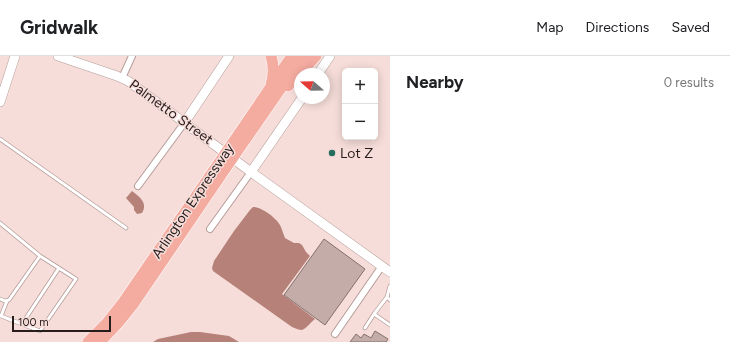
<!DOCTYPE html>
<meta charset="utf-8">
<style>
body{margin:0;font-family:Figtree,sans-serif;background:#f6f6f6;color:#202124}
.controls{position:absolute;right:12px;top:12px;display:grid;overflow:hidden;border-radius:6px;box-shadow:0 2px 10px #0003}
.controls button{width:36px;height:36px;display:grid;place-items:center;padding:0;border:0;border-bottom:1px solid #e0e0e0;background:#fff;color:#202124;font:20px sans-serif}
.compass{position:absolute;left:294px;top:12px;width:36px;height:36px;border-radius:50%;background:#fff;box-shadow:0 2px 10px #0003;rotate:290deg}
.scale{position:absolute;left:12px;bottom:10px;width:99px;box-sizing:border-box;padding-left:4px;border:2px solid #261d1c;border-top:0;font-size:11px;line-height:14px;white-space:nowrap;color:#261d1c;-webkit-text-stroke:3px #f6ddd9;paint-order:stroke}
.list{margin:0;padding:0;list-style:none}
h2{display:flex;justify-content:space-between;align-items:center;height:52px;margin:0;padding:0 16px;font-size:17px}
h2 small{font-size:13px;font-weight:400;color:#757577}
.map{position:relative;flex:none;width:390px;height:286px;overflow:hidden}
header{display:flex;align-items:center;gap:24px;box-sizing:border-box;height:56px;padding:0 20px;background:#fff;border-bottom:1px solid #e0e0e0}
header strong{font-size:19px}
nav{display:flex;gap:22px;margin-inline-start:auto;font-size:14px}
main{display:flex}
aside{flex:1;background:#fff}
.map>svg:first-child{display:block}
.water{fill:#b58179}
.building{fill:#c4ada9;stroke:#85706c}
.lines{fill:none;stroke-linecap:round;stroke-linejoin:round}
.lane-casing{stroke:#b49d99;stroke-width:4.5}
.street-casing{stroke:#b49d99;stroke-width:8}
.secondary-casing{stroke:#b49d99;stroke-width:10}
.highway-casing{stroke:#fff;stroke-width:12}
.lane{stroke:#fff;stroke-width:3}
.street{stroke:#fff;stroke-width:6}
.secondary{stroke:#fff;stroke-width:9}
.highway{stroke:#f4aba0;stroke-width:11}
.highway-bridge-casing{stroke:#fff;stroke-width:12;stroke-linecap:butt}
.highway-bridge{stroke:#f4aba0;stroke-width:11}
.poi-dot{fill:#256b5e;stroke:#f6ddd9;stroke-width:1.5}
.labels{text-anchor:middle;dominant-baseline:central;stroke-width:3;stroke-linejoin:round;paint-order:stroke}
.street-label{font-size:14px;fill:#261d1c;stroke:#f6ddd9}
.poi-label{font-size:14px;fill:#261d1c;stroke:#f6ddd9;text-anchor:start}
</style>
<header>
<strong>Gridwalk</strong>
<nav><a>Map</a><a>Directions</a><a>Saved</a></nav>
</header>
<main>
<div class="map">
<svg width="390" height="286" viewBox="0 0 390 286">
<rect width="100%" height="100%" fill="#f6ddd9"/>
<!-- water -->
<path class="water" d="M 132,135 C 140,141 148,147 142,157 L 137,158 L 134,154 L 134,151 L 126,142 Z
M 253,151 C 262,151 276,162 280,169 C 282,173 283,177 285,182 L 294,187 L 299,187 L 302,189 L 306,196 L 310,200 L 282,238 L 315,263 C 311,266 306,273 302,274 C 299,274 295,272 292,271 L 213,215 L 212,212 L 214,205 L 234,175 L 250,154 Z
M 191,276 L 200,276 L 229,280 L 239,286 L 153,286 L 158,283 Z"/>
<!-- building -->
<path class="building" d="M 324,183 L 365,213 L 325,269 L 284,239 Z
M 375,275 L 388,283 L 386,286 L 350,286 L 356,278 L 361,282 L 364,278 L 371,282 Z"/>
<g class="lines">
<defs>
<path id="lane" d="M 0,83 L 126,172
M 0,167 L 40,200 L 76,223 L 40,275 L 1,260 L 7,245
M 390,230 L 387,241 L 390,244
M 0,243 L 5,245 L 9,244 L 40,200
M 374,258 L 387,241
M 22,268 L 59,212
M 365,272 L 374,258 L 390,269"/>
<path id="street" d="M 122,22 L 132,0
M 138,130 L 185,66
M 210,173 L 251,116
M 335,278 L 382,210"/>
<path id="secondary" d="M 58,0 L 117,20 L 128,25 L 251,116 L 390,216
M 318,18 L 330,0
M 0,46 L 15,0
M 185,66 L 229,0
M 251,116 L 302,42"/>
<path id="highway" d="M 271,29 C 274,19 274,10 271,0
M 288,30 L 316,0
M 238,79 L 292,0
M 245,84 L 303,0
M 88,286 L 107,267 L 122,248 L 214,114
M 100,286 L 118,267 L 134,247 L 221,119"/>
</defs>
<!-- lane casing -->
<use href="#lane" class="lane-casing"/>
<!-- street casing -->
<use href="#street" class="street-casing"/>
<!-- secondary casing -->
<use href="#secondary" class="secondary-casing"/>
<!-- highway casing -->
<use href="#highway" class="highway-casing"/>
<!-- lane -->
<use href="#lane" class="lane"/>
<!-- street -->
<use href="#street" class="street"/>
<!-- secondary -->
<use href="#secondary" class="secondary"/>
<!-- highway -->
<use href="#highway" class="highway"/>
<defs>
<path id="highway-bridge" d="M 214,114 L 238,79
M 221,119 L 245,84"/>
</defs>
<!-- highway-bridge casing -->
<use href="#highway-bridge" class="highway-bridge-casing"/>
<!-- highway-bridge -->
<use href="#highway-bridge" class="highway-bridge"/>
</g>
<!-- markers -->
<circle class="poi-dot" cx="332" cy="97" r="4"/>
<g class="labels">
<!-- street labels -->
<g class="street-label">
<text transform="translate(171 56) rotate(36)">Palmetto Street</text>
<text transform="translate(193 145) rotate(-56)">Arlington Expressway</text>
</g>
<!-- poi labels -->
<g class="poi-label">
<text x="340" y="97">Lot Z</text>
</g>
</g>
</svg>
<div class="controls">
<button>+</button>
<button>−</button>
</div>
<svg class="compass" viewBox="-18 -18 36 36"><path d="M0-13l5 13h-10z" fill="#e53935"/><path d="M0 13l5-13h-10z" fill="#757577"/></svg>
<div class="scale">100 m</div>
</div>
<aside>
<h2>Nearby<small>0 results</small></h2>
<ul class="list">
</ul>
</aside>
</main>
